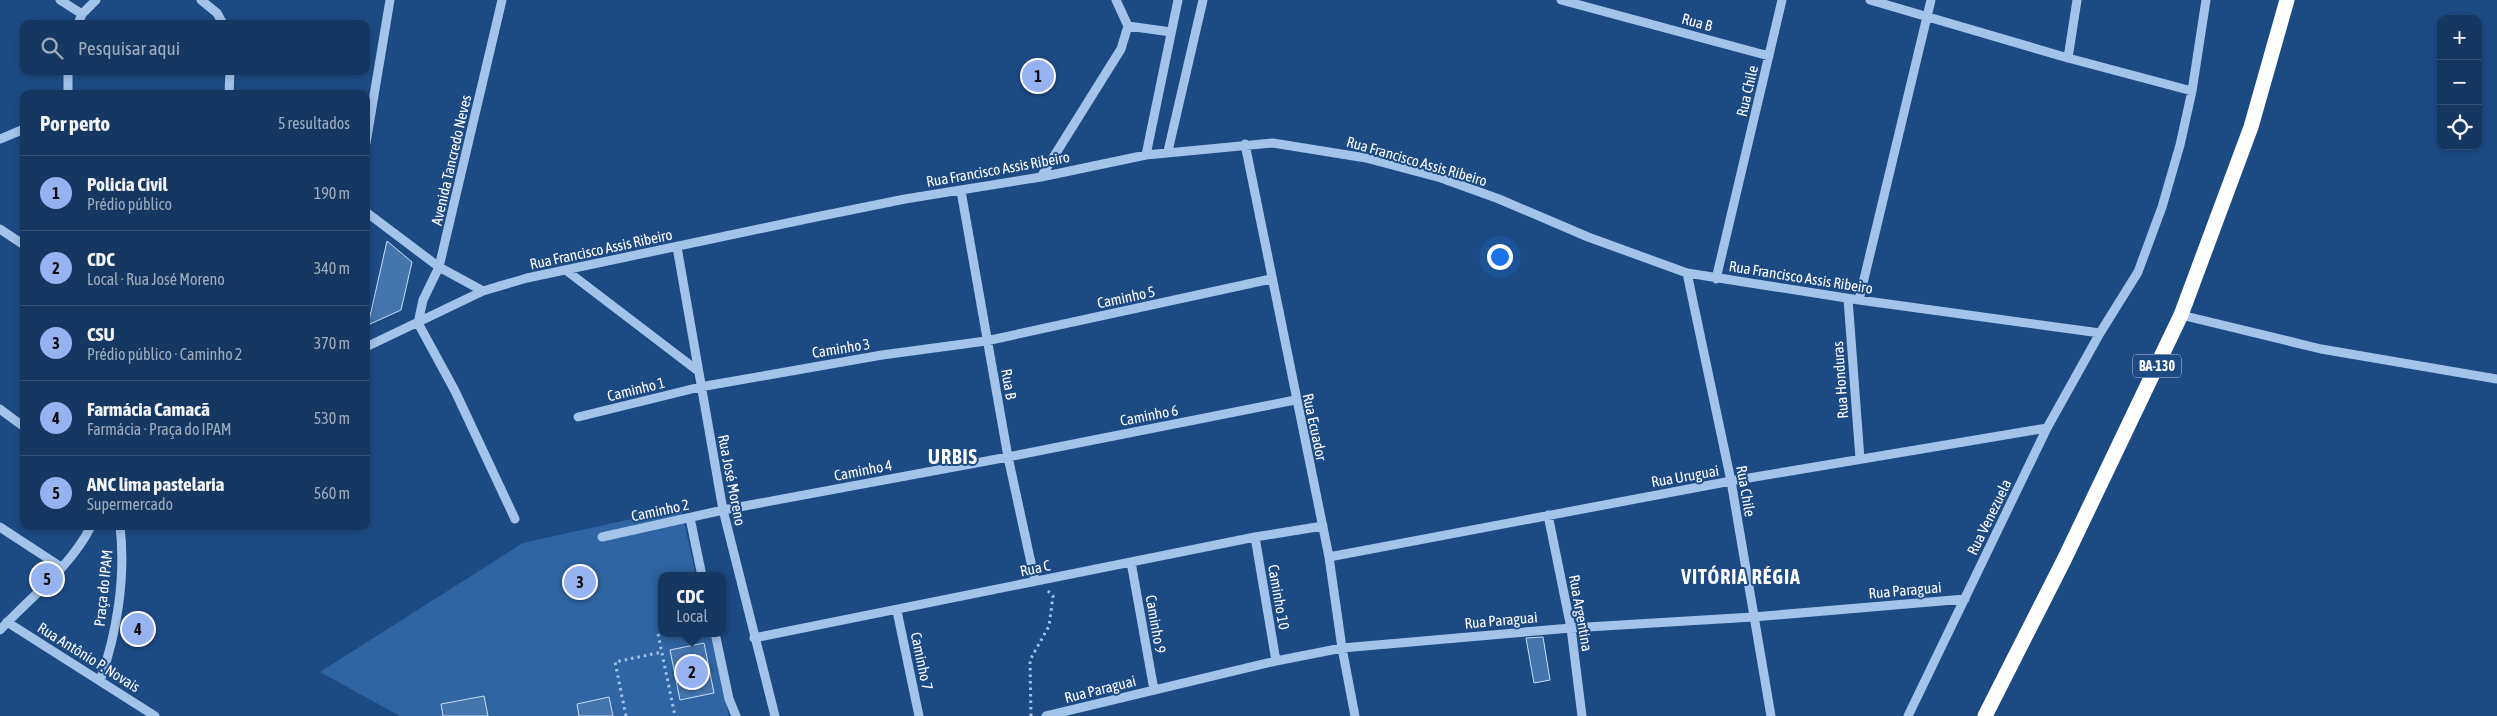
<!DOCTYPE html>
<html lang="pt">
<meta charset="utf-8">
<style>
body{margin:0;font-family:"Asap Condensed",sans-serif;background:#1e3f69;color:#f1f3f6}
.controls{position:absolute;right:15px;top:15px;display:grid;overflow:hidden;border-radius:10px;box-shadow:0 2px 8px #0003}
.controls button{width:45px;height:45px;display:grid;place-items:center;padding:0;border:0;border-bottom:1px solid #345278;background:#153863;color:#f1f3f6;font:25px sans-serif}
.you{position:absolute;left:1499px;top:256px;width:18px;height:18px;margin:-12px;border:4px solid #fff;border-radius:50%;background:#1a73e8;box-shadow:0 0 0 8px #1a73e833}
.badge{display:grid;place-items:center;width:32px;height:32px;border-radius:50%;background:#95b2f1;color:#111;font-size:16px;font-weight:700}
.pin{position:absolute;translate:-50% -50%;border:2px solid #fff;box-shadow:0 1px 5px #0006}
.popup{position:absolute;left:658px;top:572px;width:68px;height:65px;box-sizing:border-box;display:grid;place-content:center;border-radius:10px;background:#153863;filter:drop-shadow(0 1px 4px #0005);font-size:16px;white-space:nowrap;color:#9dacbe}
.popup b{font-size:19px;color:#f1f3f6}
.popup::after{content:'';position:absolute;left:50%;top:100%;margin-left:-10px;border:10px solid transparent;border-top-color:#153863}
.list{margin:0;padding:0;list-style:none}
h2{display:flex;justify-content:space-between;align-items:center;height:65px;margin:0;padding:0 20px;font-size:21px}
h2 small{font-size:16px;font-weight:400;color:#9dacbe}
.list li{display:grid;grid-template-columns:32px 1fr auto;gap:15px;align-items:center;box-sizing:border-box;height:75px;padding:0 20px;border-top:1px solid #345278}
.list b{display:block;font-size:19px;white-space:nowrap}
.list p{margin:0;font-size:16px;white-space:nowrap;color:#9dacbe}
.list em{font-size:16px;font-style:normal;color:#9dacbe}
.icon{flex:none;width:28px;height:28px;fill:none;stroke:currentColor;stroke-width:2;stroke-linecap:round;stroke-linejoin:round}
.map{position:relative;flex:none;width:2497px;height:716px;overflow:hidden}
.search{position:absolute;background:#153863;box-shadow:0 2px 8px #0003;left:20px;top:20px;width:350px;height:55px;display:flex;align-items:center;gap:12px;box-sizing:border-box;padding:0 18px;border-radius:10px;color:#9dacbe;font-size:19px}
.panel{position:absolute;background:#153863;box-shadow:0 2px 8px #0003;left:20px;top:90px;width:350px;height:440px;border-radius:10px}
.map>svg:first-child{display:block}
.green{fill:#2f65a2}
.building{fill:#4475ad;stroke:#c7def8}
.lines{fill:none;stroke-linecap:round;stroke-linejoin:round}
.path{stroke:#a2c4eb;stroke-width:3;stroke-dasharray:2.5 4;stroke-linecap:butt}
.minor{stroke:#a2c4eb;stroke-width:9}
.highway{stroke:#fff;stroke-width:15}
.labels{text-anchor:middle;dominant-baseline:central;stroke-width:4;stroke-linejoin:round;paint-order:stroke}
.shield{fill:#1c4b84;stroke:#bbc9da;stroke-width:1}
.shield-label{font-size:14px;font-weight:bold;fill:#fff}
.street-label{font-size:15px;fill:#fff;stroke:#1c4b84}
.district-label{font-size:20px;font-weight:bold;letter-spacing:1px;fill:#fff;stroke:#1c4b84}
</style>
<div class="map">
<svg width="2497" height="716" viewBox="0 0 2497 716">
<rect width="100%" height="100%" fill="#1c4b84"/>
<!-- green -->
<path class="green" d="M 681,508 L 696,576 L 662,576 L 662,633 L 710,633 L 729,716 L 400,716 L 320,672 L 523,543 Z"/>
<!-- building -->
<path class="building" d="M 387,241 L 412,262 L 401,310 L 368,325 Z
M 1543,637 L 1550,680 L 1534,683 L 1526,638 Z
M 704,643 L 714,693 L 680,700 L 670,650 Z
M 484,696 L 488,716 L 443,716 L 441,704 Z
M 609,697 L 613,716 L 579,716 L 577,704 Z"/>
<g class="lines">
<!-- path -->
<path class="path" d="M 658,634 L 675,716
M 626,716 L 615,662 L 662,652
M 1031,716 L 1030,660 L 1049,626 L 1053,596 L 1048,591"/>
<!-- minor -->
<path class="minor" d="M 60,0 L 82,14
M 201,0 L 217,13 L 223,24
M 1561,0 L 1769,56
M 1870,0 L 2068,58 L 2192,91
M 78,24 L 82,14 L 96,0
M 1128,26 L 1171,32
M 2068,58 L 2077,0
M 68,71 L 68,94
M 229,94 L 230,71
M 0,139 L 24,129
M 366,143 L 390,0
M 1245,144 L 1329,557 L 1342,648 L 1355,716
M 1168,151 L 1203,0
M 1146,155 L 1178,0
M 1041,177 L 1121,49 L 1128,26 L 1116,0
M 961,191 L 1008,457 L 1035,581
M 366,212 L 439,267 L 483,291
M 0,229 L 24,245
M 677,247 L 723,510 L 775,716
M 567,271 L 698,371
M 1687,273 L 1731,481 L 1771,716
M 1716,279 L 1782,0
M 1848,299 L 1860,459
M 1859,300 L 1931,0
M 2181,315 L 2321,349 L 2497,379
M 418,323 L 423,300 L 439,267 L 502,0
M 418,323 L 455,391 L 515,519
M 366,347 L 483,291 L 527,278 L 811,218 L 905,199 L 1041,177 L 1146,155 L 1273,143 L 1366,158 L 1441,178 L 1499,199 L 1588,237 L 1687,273 L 1859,300 L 2100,333
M 0,409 L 24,427
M 578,417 L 700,387 L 882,355 L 986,341 L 1271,279
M 1548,515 L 1571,628 L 1582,716
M 690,518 L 702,576
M 0,527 L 61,567
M 602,537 L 723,510 L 1008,457 L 1295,400
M 1255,537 L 1276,661
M 1329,557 L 1731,481 L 2047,428
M 1131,562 L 1154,690
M 897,611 L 919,716
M 7,622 L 155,716
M 0,630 C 29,599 73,564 91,526
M 715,633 L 729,699 L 736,716
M 754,638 L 1255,537 L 1323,526
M 100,681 C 117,633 126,577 120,526
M 1046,716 L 1276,661 L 1342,648 L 1571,628 L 1753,617 L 1965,599
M 1908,716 L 2047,428 L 2100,333 L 2138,272 L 2162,207 L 2180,145 L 2192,91 L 2206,0"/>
<!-- highway -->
<path class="highway" d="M 1985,716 L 2065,558 L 2181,315 L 2251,127 L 2287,0"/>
</g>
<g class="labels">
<!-- shield labels -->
<rect class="shield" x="2133" y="354.5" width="48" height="23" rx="4"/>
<g class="shield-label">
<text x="2157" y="366">BA-130</text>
</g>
<!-- street labels -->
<g class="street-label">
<text transform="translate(1697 22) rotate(15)">Rua B</text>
<text transform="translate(1747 91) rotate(-77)">Rua Chile</text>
<text transform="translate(451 160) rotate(-77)">Avenida Tancredo Neves</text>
<text transform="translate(1417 161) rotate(16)">Rua Francisco Assis Ribeiro</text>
<text transform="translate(998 169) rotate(-10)">Rua Francisco Assis Ribeiro</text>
<text transform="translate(601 249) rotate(-12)">Rua Francisco Assis Ribeiro</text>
<text transform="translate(1801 277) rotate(9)">Rua Francisco Assis Ribeiro</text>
<text transform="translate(1126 297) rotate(-12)">Caminho 5</text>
<text transform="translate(841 348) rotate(-9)">Caminho 3</text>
<text transform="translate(1840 380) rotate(-94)">Rua Honduras</text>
<text transform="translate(1009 384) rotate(80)">Rua B</text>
<text transform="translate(636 389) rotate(-14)">Caminho 1</text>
<text transform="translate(1149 415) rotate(-11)">Caminho 6</text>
<text transform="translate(1315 427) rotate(78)">Rua Ecuador</text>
<text transform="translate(863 470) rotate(-11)">Caminho 4</text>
<text transform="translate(1685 476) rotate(-10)">Rua Uruguai</text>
<text transform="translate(732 480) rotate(79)">Rua José Moreno</text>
<text transform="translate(1746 491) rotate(80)">Rua Chile</text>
<text transform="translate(660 510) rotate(-12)">Caminho 2</text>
<text transform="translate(1989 517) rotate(-64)">Rua Venezuela</text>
<text transform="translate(1035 568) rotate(-12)">Rua C</text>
<text transform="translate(103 588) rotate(-84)">Praça do IPAM</text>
<text transform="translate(1905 590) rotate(-5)">Rua Paraguai</text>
<text transform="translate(1279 597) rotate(80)">Caminho 10</text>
<text transform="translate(1581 613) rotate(80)">Rua Argentina</text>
<text transform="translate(1501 620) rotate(-5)">Rua Paraguai</text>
<text transform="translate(1156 624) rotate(80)">Caminho 9</text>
<text transform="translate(89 657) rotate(32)">Rua Antônio P. Novais</text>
<text transform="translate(922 661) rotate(78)">Caminho 7</text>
<text transform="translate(1100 689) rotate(-14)">Rua Paraguai</text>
</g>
<!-- district labels -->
<g class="district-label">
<text x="953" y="456">URBIS</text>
<text x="1741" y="576">VITÓRIA RÉGIA</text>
</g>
</g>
</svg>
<div class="controls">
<button>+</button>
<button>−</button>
<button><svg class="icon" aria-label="locate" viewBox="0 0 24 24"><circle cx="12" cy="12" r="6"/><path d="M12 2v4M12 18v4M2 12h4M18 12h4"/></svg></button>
</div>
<div class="you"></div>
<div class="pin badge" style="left:1038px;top:76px">1</div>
<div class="pin badge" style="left:692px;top:672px">2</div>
<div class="popup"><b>CDC</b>Local</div>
<div class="pin badge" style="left:580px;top:582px">3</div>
<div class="pin badge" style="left:138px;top:629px">4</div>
<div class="pin badge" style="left:47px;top:579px">5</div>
<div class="search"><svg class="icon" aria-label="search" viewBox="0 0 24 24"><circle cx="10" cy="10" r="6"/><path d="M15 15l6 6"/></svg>Pesquisar aqui</div>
<section class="panel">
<h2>Por perto<small>5 resultados</small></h2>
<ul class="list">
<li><span class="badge">1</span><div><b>Policia Civil</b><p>Prédio público</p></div><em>190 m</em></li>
<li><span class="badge">2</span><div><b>CDC</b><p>Local · Rua José Moreno</p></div><em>340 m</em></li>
<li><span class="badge">3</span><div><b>CSU</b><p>Prédio público · Caminho 2</p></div><em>370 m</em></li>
<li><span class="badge">4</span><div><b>Farmácia Camacã</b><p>Farmácia · Praça do IPAM</p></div><em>530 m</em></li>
<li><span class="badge">5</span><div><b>ANC lima pastelaria</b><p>Supermercado</p></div><em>560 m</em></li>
</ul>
</section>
</div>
